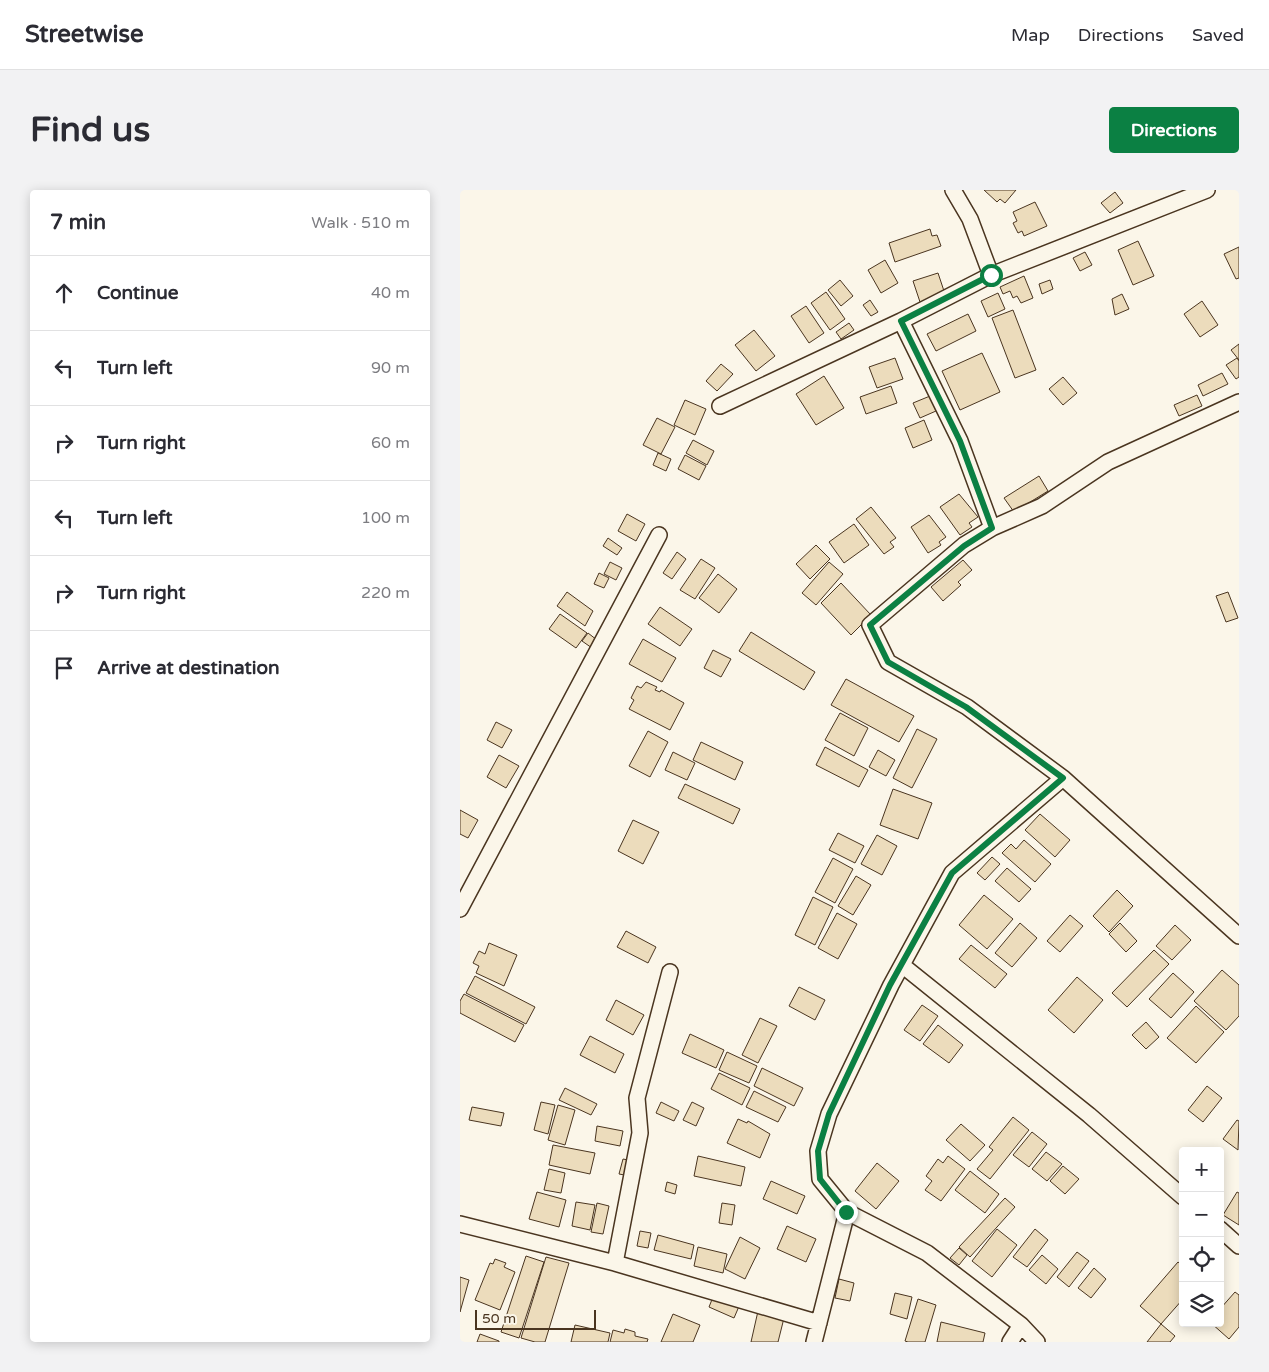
<!DOCTYPE html>
<meta charset="utf-8">
<style>
body{margin:0;font-family:"Varela Round",sans-serif;background:#f2f2f3;color:#2b2b33}
.controls{position:absolute;right:15px;bottom:15px;display:grid;overflow:hidden;border-radius:5px;box-shadow:0 2px 12px #0003}
.controls button{width:45px;height:45px;display:grid;place-items:center;padding:0;border:0;border-bottom:1px solid #e1e1e2;background:#fff;color:#2b2b33;font:25px sans-serif}
.scale{position:absolute;left:15px;bottom:12px;width:121px;box-sizing:border-box;padding-left:5px;border:2px solid #4a3520;border-top:0;font-size:14px;line-height:18px;white-space:nowrap;color:#4a3520;-webkit-text-stroke:4px #fbf6e9;paint-order:stroke}
.stop{position:absolute;width:15px;height:15px;margin:-11px;border:4px solid #0b8043;border-radius:50%;background:#fff}
.stop.end{background:#0b8043;border-color:#fff;box-shadow:0 1px 5px #0008}
.list{margin:0;padding:0;list-style:none}
h2{display:flex;justify-content:space-between;align-items:center;height:65px;margin:0;padding:0 20px;font-size:21px}
h2 small{font-size:16px;font-weight:400;color:#7c7c81}
.list li{display:grid;grid-template-columns:32px 1fr auto;gap:15px;align-items:center;box-sizing:border-box;height:75px;padding:0 20px;border-top:1px solid #e1e1e2}
.list b{display:block;font-size:19px;white-space:nowrap}
.list em{font-size:16px;font-style:normal;color:#7c7c81}
.icon{flex:none;width:28px;height:28px;fill:none;stroke:currentColor;stroke-width:2;stroke-linecap:round;stroke-linejoin:round}
.map{position:relative;flex:none;width:779px;height:1152px;overflow:hidden;border-radius:5px}
header{display:flex;align-items:center;gap:30px;box-sizing:border-box;height:70px;padding:0 25px;background:#fff;border-bottom:1px solid #e1e1e2}
header strong{font-size:24px}
nav{display:flex;gap:28px;margin-inline-start:auto;font-size:18px}
.intro{display:flex;align-items:center;justify-content:space-between;box-sizing:border-box;height:120px;padding:0 30px}
h1{margin:0;font-size:35px}
.button{padding:12px 22px;border-radius:5px;background:#0b8043;color:#fff;font-size:18px;font-weight:700}
main{display:flex;gap:30px;padding:0 30px}
aside{flex:1;background:#fff;border-radius:5px;box-shadow:0 2px 12px #0003}
.map>svg:first-child{display:block}
.building{fill:#ecdcbc;stroke:#4a3520}
.lines{fill:none;stroke-linecap:round;stroke-linejoin:round}
.street-casing{stroke:#4a3520;stroke-width:18}
.street{stroke:#fbf6e9;stroke-width:15}
.route{stroke:#0b8043;stroke-width:6}
</style>
<header>
<strong>Streetwise</strong>
<nav><a>Map</a><a>Directions</a><a>Saved</a></nav>
</header>
<div class="intro"><h1>Find us</h1><a class="button">Directions</a></div>
<main>
<aside>
<h2>7 min<small>Walk · 510 m</small></h2>
<ul class="list">
<li><svg class="icon" aria-label="ahead" viewBox="0 0 24 24"><path d="M12 20V5M6 11l6-6 6 6"/></svg><div><b>Continue</b></div><em>40 m</em></li>
<li><svg class="icon" aria-label="left" viewBox="0 0 24 24"><path d="M17 20v-9H6M10 6l-5 5 5 5"/></svg><div><b>Turn left</b></div><em>90 m</em></li>
<li><svg class="icon" aria-label="right" viewBox="0 0 24 24"><path d="M7 20v-9h11M14 6l5 5-5 5"/></svg><div><b>Turn right</b></div><em>60 m</em></li>
<li><svg class="icon" aria-label="left" viewBox="0 0 24 24"><path d="M17 20v-9H6M10 6l-5 5 5 5"/></svg><div><b>Turn left</b></div><em>100 m</em></li>
<li><svg class="icon" aria-label="right" viewBox="0 0 24 24"><path d="M7 20v-9h11M14 6l5 5-5 5"/></svg><div><b>Turn right</b></div><em>220 m</em></li>
<li><svg class="icon" aria-label="arrive" viewBox="0 0 24 24"><path d="M6 21V4h12l-3 4 3 4H6"/></svg><div><b>Arrive at destination</b></div></li>
</ul>
</aside>
<div class="map">
<svg width="779" height="1152" viewBox="0 0 779 1152">
<rect width="100%" height="100%" fill="#fbf6e9"/>
<!-- building -->
<path class="building" d="M 524,0 L 556,0 L 545,13 L 540,9 L 537,12 Z
M 655,2 L 663,13 L 650,23 L 641,13 Z
M 575,12 L 587,36 L 564,46 L 562,41 L 558,43 L 553,33 L 557,31 L 553,22 Z
M 470,39 L 472,46 L 477,45 L 481,56 L 435,72 L 429,53 Z
M 678,51 L 694,86 L 673,95 L 658,60 Z
M 779,57 L 779,88 L 776,89 L 764,64 Z
M 625,62 L 632,75 L 620,81 L 613,68 Z
M 425,70 L 438,93 L 421,103 L 408,80 Z
M 478,83 L 485,104 L 460,112 L 453,91 Z
M 564,86 L 573,108 L 561,113 L 557,106 L 553,108 L 550,101 L 543,104 L 540,97 Z
M 380,90 L 393,106 L 381,116 L 368,100 Z
M 590,90 L 593,99 L 582,104 L 579,94 Z
M 366,102 L 385,129 L 370,140 L 351,113 Z
M 538,103 L 545,119 L 528,127 L 521,111 Z
M 662,104 L 669,119 L 655,125 L 652,109 Z
M 410,110 L 418,122 L 411,126 L 403,115 Z
M 742,111 L 758,135 L 740,147 L 724,124 Z
M 346,116 L 364,143 L 349,153 L 331,126 Z
M 553,120 L 576,180 L 555,188 L 532,128 Z
M 508,124 L 516,141 L 476,161 L 467,144 Z
M 389,133 L 394,140 L 381,149 L 376,142 Z
M 294,140 L 315,166 L 296,181 L 275,155 Z
M 779,154 L 779,170 L 771,160 Z
M 522,163 L 540,202 L 500,220 L 482,181 Z
M 435,168 L 443,189 L 417,198 L 409,177 Z
M 777,168 L 779,171 L 779,187 L 776,189 L 766,175 Z
M 261,174 L 273,184 L 257,201 L 246,191 Z
M 762,183 L 768,194 L 743,206 L 738,195 Z
M 364,186 L 384,218 L 356,235 L 336,204 Z
M 603,187 L 617,203 L 603,215 L 589,199 Z
M 431,196 L 437,213 L 406,224 L 400,207 Z
M 737,205 L 742,216 L 719,226 L 714,215 Z
M 470,206 L 476,221 L 460,228 L 453,213 Z
M 225,210 L 246,219 L 235,245 L 214,235 Z
M 197,228 L 215,237 L 201,264 L 183,255 Z
M 464,230 L 472,250 L 453,258 L 445,238 Z
M 233,250 L 254,261 L 247,275 L 226,263 Z
M 198,263 L 211,269 L 206,281 L 193,275 Z
M 225,265 L 246,276 L 239,290 L 218,279 Z
M 579,286 L 588,301 L 554,322 L 544,308 Z
M 499,304 L 518,327 L 509,333 L 512,337 L 500,345 L 480,317 Z
M 411,317 L 436,348 L 430,352 L 434,357 L 424,364 L 396,329 Z
M 167,324 L 185,334 L 176,351 L 158,341 Z
M 469,325 L 486,347 L 479,352 L 481,355 L 468,363 L 451,337 Z
M 394,334 L 409,355 L 384,373 L 369,352 Z
M 148,348 L 162,358 L 157,365 L 143,356 Z
M 356,355 L 370,369 L 350,389 L 336,374 Z
M 217,362 L 226,369 L 212,389 L 203,383 Z
M 241,369 L 255,378 L 235,409 L 220,400 Z
M 503,370 L 512,380 L 498,392 L 501,395 L 483,411 L 471,397 Z
M 150,372 L 162,378 L 156,390 L 144,384 Z
M 369,372 L 383,384 L 356,415 L 342,403 Z
M 139,383 L 149,388 L 144,398 L 134,394 Z
M 258,384 L 277,399 L 259,423 L 239,408 Z
M 381,393 L 411,425 L 391,445 L 361,413 Z
M 107,402 L 133,421 L 125,436 L 97,416 Z
M 768,402 L 778,428 L 766,432 L 756,406 Z
M 200,417 L 232,439 L 220,456 L 188,434 Z
M 100,424 L 127,443 L 116,458 L 89,439 Z
M 291,442 L 355,482 L 344,500 L 279,461 Z
M 128,443 L 137,450 L 132,458 L 122,451 Z
M 183,449 L 216,468 L 202,492 L 169,474 Z
M 253,460 L 271,469 L 261,487 L 244,478 Z
M 386,489 L 454,526 L 439,552 L 371,515 Z
M 186,492 L 197,497 L 195,500 L 200,502 L 201,500 L 224,513 L 210,540 L 169,519 L 174,510 L 171,508 L 177,496 L 181,498 Z
M 380,523 L 408,538 L 394,566 L 365,550 Z
M 36,532 L 52,540 L 42,558 L 27,550 Z
M 457,539 L 477,549 L 452,598 L 433,588 Z
M 188,541 L 208,552 L 190,587 L 169,576 Z
M 241,552 L 283,572 L 275,590 L 233,570 Z
M 365,557 L 408,580 L 399,597 L 356,575 Z
M 418,560 L 435,570 L 426,586 L 409,577 Z
M 213,562 L 235,573 L 227,590 L 205,580 Z
M 39,565 L 59,576 L 46,598 L 27,587 Z
M 225,594 L 280,619 L 273,634 L 218,608 Z
M 433,599 L 472,613 L 458,649 L 420,635 Z
M 0,620 L 18,630 L 8,648 L 0,644 Z
M 580,624 L 610,650 L 595,667 L 565,640 Z
M 173,630 L 199,642 L 183,674 L 158,661 Z
M 378,643 L 404,656 L 395,673 L 369,660 Z
M 417,645 L 437,656 L 422,685 L 401,674 Z
M 564,650 L 591,674 L 575,692 L 542,663 L 551,654 L 556,659 Z
M 532,667 L 540,674 L 525,690 L 517,683 Z
M 373,668 L 393,679 L 375,713 L 355,702 Z
M 547,678 L 571,699 L 559,712 L 535,691 Z
M 396,686 L 411,695 L 393,725 L 378,716 Z
M 657,700 L 673,716 L 649,742 L 633,726 Z
M 524,705 L 553,729 L 527,759 L 499,735 Z
M 353,707 L 373,717 L 355,755 L 335,745 Z
M 377,723 L 397,734 L 378,769 L 358,758 Z
M 610,725 L 623,736 L 600,762 L 587,751 Z
M 560,733 L 577,748 L 552,777 L 535,763 Z
M 660,733 L 677,751 L 666,762 L 649,744 Z
M 715,735 L 731,750 L 712,770 L 696,756 Z
M 166,741 L 196,757 L 188,773 L 157,757 Z
M 29,753 L 57,765 L 44,796 L 16,783 L 19,776 L 13,773 L 19,761 L 25,764 Z
M 511,755 L 547,784 L 535,798 L 499,769 Z
M 694,760 L 709,774 L 667,817 L 652,803 Z
M 762,780 L 779,795 L 779,826 L 766,840 L 734,811 Z
M 713,783 L 734,802 L 711,828 L 689,809 Z
M 15,786 L 75,817 L 66,834 L 6,803 Z
M 617,787 L 643,810 L 614,843 L 588,820 Z
M 339,797 L 365,810 L 355,830 L 329,816 Z
M 4,804 L 64,835 L 55,852 L 0,823 L 0,811 Z
M 156,810 L 184,825 L 173,845 L 146,830 Z
M 462,815 L 478,826 L 460,851 L 444,840 Z
M 736,816 L 764,842 L 736,873 L 707,848 Z
M 300,828 L 317,836 L 298,873 L 282,865 Z
M 686,832 L 699,847 L 686,859 L 672,845 Z
M 478,835 L 503,855 L 489,873 L 463,854 Z
M 230,844 L 264,860 L 256,878 L 222,863 Z
M 130,846 L 164,864 L 155,883 L 120,865 Z
M 267,862 L 297,876 L 289,893 L 259,880 Z
M 302,878 L 343,898 L 334,916 L 294,896 Z
M 259,883 L 290,898 L 282,915 L 251,899 Z
M 747,896 L 762,908 L 743,932 L 728,920 Z
M 105,898 L 137,914 L 131,925 L 99,910 Z
M 294,901 L 326,917 L 318,932 L 286,917 Z
M 81,912 L 95,915 L 88,944 L 74,940 Z
M 201,912 L 219,921 L 214,931 L 196,923 Z
M 232,912 L 244,918 L 236,936 L 223,930 Z
M 98,915 L 115,920 L 105,955 L 88,950 Z
M 12,917 L 44,923 L 41,936 L 9,930 Z
M 553,927 L 569,940 L 530,989 L 517,979 L 533,960 L 529,957 Z
M 278,929 L 287,933 L 288,931 L 310,944 L 300,968 L 267,953 Z
M 777,930 L 779,931 L 778,960 L 763,949 Z
M 501,934 L 525,955 L 510,971 L 486,950 Z
M 137,936 L 163,941 L 160,956 L 135,951 Z
M 572,942 L 587,954 L 569,977 L 553,965 Z
M 93,955 L 135,963 L 130,984 L 89,975 Z
M 586,962 L 602,974 L 587,991 L 572,979 Z
M 238,966 L 285,977 L 281,996 L 234,986 Z
M 488,966 L 505,979 L 481,1011 L 465,1000 L 472,991 L 466,986 L 478,969 L 483,973 Z
M 163,969 L 173,971 L 170,986 L 159,984 Z
M 417,973 L 439,991 L 416,1019 L 395,1001 Z
M 603,976 L 619,989 L 605,1004 L 590,991 Z
M 89,979 L 105,983 L 101,1003 L 84,1000 Z
M 510,981 L 539,1004 L 525,1023 L 495,1000 Z
M 311,991 L 345,1006 L 337,1024 L 303,1009 Z
M 207,992 L 217,995 L 215,1004 L 205,1001 Z
M 77,1002 L 106,1010 L 99,1037 L 69,1029 Z
M 777,1002 L 779,1003 L 779,1035 L 763,1025 Z
M 545,1008 L 555,1017 L 510,1067 L 499,1057 Z
M 116,1012 L 135,1015 L 130,1040 L 112,1036 Z
M 137,1013 L 149,1016 L 143,1044 L 131,1042 Z
M 262,1013 L 275,1015 L 272,1035 L 259,1033 Z
M 327,1036 L 356,1049 L 346,1072 L 317,1059 Z
M 537,1039 L 557,1055 L 532,1087 L 512,1071 Z
M 575,1039 L 588,1050 L 567,1077 L 553,1067 Z
M 180,1041 L 191,1043 L 188,1058 L 177,1056 Z
M 198,1045 L 234,1055 L 231,1069 L 194,1060 Z
M 280,1047 L 300,1058 L 285,1089 L 265,1079 Z
M 238,1057 L 267,1064 L 263,1083 L 234,1076 Z
M 499,1058 L 507,1065 L 499,1075 L 490,1068 Z
M 617,1062 L 629,1071 L 609,1097 L 597,1087 Z
M 582,1065 L 598,1079 L 586,1094 L 569,1080 Z
M 66,1066 L 84,1072 L 59,1148 L 41,1142 Z
M 86,1067 L 109,1073 L 85,1152 L 75,1152 L 61,1148 Z
M 35,1069 L 46,1073 L 44,1077 L 55,1082 L 40,1120 L 15,1110 L 30,1073 L 33,1074 Z
M 718,1072 L 723,1076 L 723,1109 L 701,1134 L 680,1116 Z
M 634,1078 L 646,1089 L 631,1108 L 618,1098 Z
M 0,1087 L 9,1090 L 0,1122 Z
M 379,1089 L 394,1093 L 390,1111 L 375,1108 Z
M 255,1102 L 280,1114 L 274,1128 L 249,1117 Z
M 775,1102 L 779,1105 L 779,1137 L 769,1149 L 751,1133 L 760,1133 L 760,1119 Z
M 435,1103 L 452,1107 L 447,1129 L 430,1124 Z
M 458,1109 L 476,1115 L 465,1152 L 448,1152 L 445,1151 Z
M 298,1121 L 324,1128 L 318,1152 L 291,1152 Z
M 213,1124 L 240,1135 L 233,1152 L 201,1152 Z
M 481,1132 L 525,1143 L 523,1152 L 477,1152 Z
M 701,1134 L 715,1146 L 710,1152 L 687,1152 Z
M 115,1135 L 150,1143 L 148,1152 L 111,1152 Z
M 165,1139 L 175,1142 L 175,1146 L 188,1149 L 187,1152 L 150,1152 L 153,1140 L 164,1143 Z
M 20,1144 L 39,1151 L 39,1152 L 17,1152 Z"/>
<g class="lines">
<defs>
<path id="street" d="M 493,0 L 510,29 L 531,85
M 441,131 L 500,251 L 532,338
M 779,212 L 648,272 L 582,316 L 532,338 L 504,355 L 410,435 L 428,472 L 507,517 L 603,588 L 779,746
M 260,216 L 441,131 L 531,85 L 747,0
M 0,719 L 199,345
M 442,775 L 629,925 L 723,1007
M 0,1034 L 155,1073 L 359,1133
M 760,1039 L 779,1056
M 155,1073 L 180,943 L 177,908 L 210,782
M 354,1152 L 387,1022
M 550,1152 L 561,1135
M 577,1152 L 561,1135 L 467,1063 L 387,1022 L 360,989 L 358,961 L 369,924 L 431,795 L 492,683 L 603,588"/>
</defs>
<!-- street casing -->
<use href="#street" class="street-casing"/>
<!-- street -->
<use href="#street" class="street"/>
</g>
<g class="lines">
<!-- route -->
<path class="route" d="M 386,1022 L 360,989 L 358,961 L 369,924 L 430,795 L 492,683 L 603,588 L 506,517 L 428,472 L 410,435 L 504,356 L 532,338 L 500,251 L 441,131 L 531,85"/>
</g>
</svg>
<div class="controls">
<button>+</button>
<button>−</button>
<button><svg class="icon" aria-label="locate" viewBox="0 0 24 24"><circle cx="12" cy="12" r="6"/><path d="M12 2v4M12 18v4M2 12h4M18 12h4"/></svg></button>
<button><svg class="icon" aria-label="layers" viewBox="0 0 24 24"><path d="M12 4l9 5-9 5-9-5zM3 14l9 5 9-5"/></svg></button>
</div>
<div class="scale">50 m</div>
<div class="stop" style="left:531px;top:85px"></div>
<div class="stop end" style="left:386px;top:1022px"></div>
</div>
</main>
